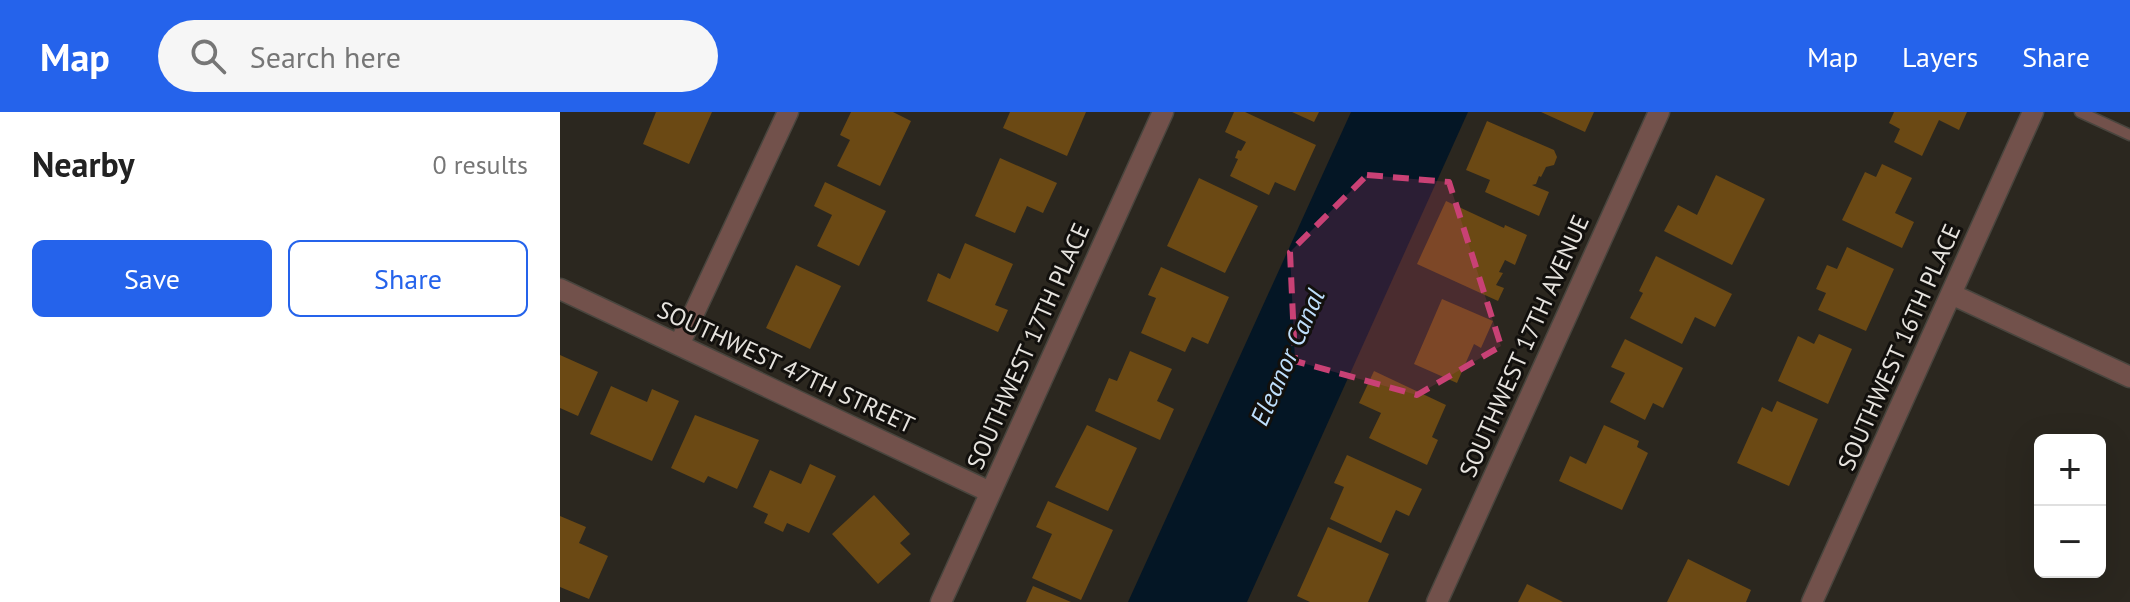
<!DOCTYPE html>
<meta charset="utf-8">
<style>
body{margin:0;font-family:"PT Sans",sans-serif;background:#f6f6f6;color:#222}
.controls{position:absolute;right:24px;bottom:24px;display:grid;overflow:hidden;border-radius:12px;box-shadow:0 8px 32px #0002}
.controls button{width:72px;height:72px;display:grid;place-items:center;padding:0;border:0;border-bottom:2px solid #e0e0e0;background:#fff;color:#222;font:40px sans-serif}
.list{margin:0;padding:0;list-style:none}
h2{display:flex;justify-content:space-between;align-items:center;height:104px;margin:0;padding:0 32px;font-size:34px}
h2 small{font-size:26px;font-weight:400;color:#767676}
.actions{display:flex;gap:16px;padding:24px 32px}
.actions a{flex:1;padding:18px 0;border:2px solid #2563eb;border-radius:12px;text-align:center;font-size:28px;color:#2563eb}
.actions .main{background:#2563eb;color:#fff}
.icon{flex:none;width:44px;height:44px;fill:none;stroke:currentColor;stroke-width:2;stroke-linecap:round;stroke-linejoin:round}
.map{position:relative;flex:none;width:1570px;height:490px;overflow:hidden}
header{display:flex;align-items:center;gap:48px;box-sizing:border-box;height:112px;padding:0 40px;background:#2563eb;color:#fff}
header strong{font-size:38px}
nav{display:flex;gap:44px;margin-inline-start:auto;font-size:28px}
.search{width:560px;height:72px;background:#f6f6f6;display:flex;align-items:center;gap:20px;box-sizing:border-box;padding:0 28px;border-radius:44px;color:#767676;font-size:30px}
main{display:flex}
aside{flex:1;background:#fff}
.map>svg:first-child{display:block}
.water{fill:#041625}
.building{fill:#6b4914}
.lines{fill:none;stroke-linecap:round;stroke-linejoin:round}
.lane-casing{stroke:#49453e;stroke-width:13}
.street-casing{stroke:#49453e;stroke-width:23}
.lane{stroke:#72514b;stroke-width:10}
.street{stroke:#72514b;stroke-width:20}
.marked{fill:#c94175;fill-opacity:0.2;stroke:#c94175;stroke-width:6;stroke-dasharray:16 10;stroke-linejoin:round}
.labels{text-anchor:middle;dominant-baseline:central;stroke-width:6;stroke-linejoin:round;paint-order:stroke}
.street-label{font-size:24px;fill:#e6e3de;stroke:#12100d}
.water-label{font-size:26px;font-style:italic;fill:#bedefb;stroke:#12100d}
</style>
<header>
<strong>Map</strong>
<div class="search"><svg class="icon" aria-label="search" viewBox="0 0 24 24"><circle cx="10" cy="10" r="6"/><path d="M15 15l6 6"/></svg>Search here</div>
<nav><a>Map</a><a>Layers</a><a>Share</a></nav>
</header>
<main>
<aside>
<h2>Nearby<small>0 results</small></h2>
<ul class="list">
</ul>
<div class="actions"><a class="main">Save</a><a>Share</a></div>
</aside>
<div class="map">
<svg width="1570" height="490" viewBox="0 0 1570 490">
<rect width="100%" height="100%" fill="#2b271f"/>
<!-- water -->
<path class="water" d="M 791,0 L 908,0 L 687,490 L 568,490 Z"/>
<!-- building -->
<path class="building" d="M 96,0 L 152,0 L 129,52 L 83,32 Z
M 291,0 L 333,0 L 351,9 L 320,74 L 277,54 L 290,28 L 280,23 Z
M 450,0 L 526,0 L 507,44 L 443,16 Z
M 674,0 L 685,0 L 756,33 L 735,79 L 715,70 L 709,83 L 670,64 L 678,47 L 675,46 L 678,38 L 681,39 L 686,30 L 665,20 Z
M 732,0 L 759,0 L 754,10 Z
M 981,0 L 1034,0 L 1025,20 Z
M 1334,0 L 1407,0 L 1399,18 L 1379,8 L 1362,44 L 1334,30 L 1340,17 L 1329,11 Z
M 927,9 L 994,38 L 997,45 L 994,53 L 986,55 L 981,65 L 979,64 L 976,72 L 972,73 L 989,80 L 979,104 L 925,80 L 930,68 L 906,58 Z
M 440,46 L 497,71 L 483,101 L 467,94 L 455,121 L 415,104 Z
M 1322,52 L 1352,66 L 1335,101 L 1354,110 L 1342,136 L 1282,108 L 1305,60 L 1316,65 Z
M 1156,63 L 1205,87 L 1172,153 L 1104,119 L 1118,93 L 1137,103 Z
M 639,66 L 698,94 L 665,161 L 607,134 Z
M 265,70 L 326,99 L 299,154 L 257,134 L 272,103 L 254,94 Z
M 886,89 L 944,116 L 945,113 L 967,123 L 955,153 L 945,148 L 939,160 L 943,161 L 936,173 L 944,176 L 938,189 L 857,152 Z
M 405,131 L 453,152 L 435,193 L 448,198 L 438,220 L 367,189 L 378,161 L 390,167 Z
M 1287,135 L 1334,157 L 1306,219 L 1258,198 L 1266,181 L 1256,177 L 1267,153 L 1277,157 Z
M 1096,144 L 1172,182 L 1155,215 L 1135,205 L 1122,232 L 1070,206 L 1083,181 L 1079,179 Z
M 236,153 L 281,174 L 250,237 L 206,216 Z
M 601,155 L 669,185 L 648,232 L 632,225 L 625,240 L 581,221 L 596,186 L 588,183 Z
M 882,187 L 933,209 L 921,236 L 914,232 L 897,271 L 854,252 Z
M 1259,222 L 1292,237 L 1268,292 L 1218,269 L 1238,224 L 1254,232 Z
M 1065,227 L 1123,256 L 1103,296 L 1093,291 L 1085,308 L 1050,290 L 1065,261 L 1051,255 Z
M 570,239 L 612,257 L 597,289 L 614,297 L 600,328 L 535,299 L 549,266 L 557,269 Z
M 0,243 L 38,260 L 18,304 L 0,296 Z
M 814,259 L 886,293 L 872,325 L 878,328 L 867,353 L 809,326 L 821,301 L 799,291 Z
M 51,274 L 87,290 L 92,277 L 119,289 L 92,349 L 30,322 Z
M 1217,289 L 1258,307 L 1229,374 L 1177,351 L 1202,295 L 1212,300 Z
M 135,303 L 199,328 L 177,377 L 148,364 L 144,371 L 111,356 Z
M 527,313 L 577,336 L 548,399 L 495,375 Z
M 1044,313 L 1079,329 L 1077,335 L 1088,341 L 1062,398 L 999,369 L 1010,344 L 1026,352 Z
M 787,343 L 862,377 L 849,404 L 836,398 L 821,431 L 770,407 L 784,375 L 774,371 Z
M 250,352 L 276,364 L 249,421 L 227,411 L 223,420 L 204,411 L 208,402 L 193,395 L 210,358 L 241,372 Z
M 314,383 L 350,422 L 340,431 L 351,442 L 318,472 L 272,422 Z
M 488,389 L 553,418 L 521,488 L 472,466 L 492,422 L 476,415 Z
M 0,404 L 26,415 L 19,431 L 48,444 L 29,487 L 0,475 Z
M 768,415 L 829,442 L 808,490 L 750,490 L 737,484 Z
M 1128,447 L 1191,478 L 1186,490 L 1107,490 Z
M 967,472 L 1003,490 L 958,490 Z
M 473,474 L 511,490 L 466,490 Z"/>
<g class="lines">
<defs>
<path id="lane" d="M 1520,0 L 1570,23"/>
<path id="street" d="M 0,177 L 430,380
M 1391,182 L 1570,265
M 119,233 L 228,0
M 381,490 L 603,0
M 877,490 L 1099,0
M 1252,490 L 1473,0"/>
</defs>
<!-- lane casing -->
<use href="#lane" class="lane-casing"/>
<!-- street casing -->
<use href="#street" class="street-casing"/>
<!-- lane -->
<use href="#lane" class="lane"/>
<!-- street -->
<use href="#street" class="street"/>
</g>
<!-- marked area -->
<path class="marked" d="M 807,63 L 889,70 L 941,234 L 857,283 L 735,249 L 730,140 Z"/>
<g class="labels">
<!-- street labels -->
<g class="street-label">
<text transform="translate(468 234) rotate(-66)">SOUTHWEST 17TH PLACE</text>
<text transform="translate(964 234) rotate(-66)">SOUTHWEST 17TH AVENUE</text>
<text transform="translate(1339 235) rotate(-66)">SOUTHWEST 16TH PLACE</text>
<text transform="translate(226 255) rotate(25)">SOUTHWEST 47TH STREET</text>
</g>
<!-- water labels -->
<g class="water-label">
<text transform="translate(727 245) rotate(-66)">Eleanor Canal</text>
</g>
</g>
</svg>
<div class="controls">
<button>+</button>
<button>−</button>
</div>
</div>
</main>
